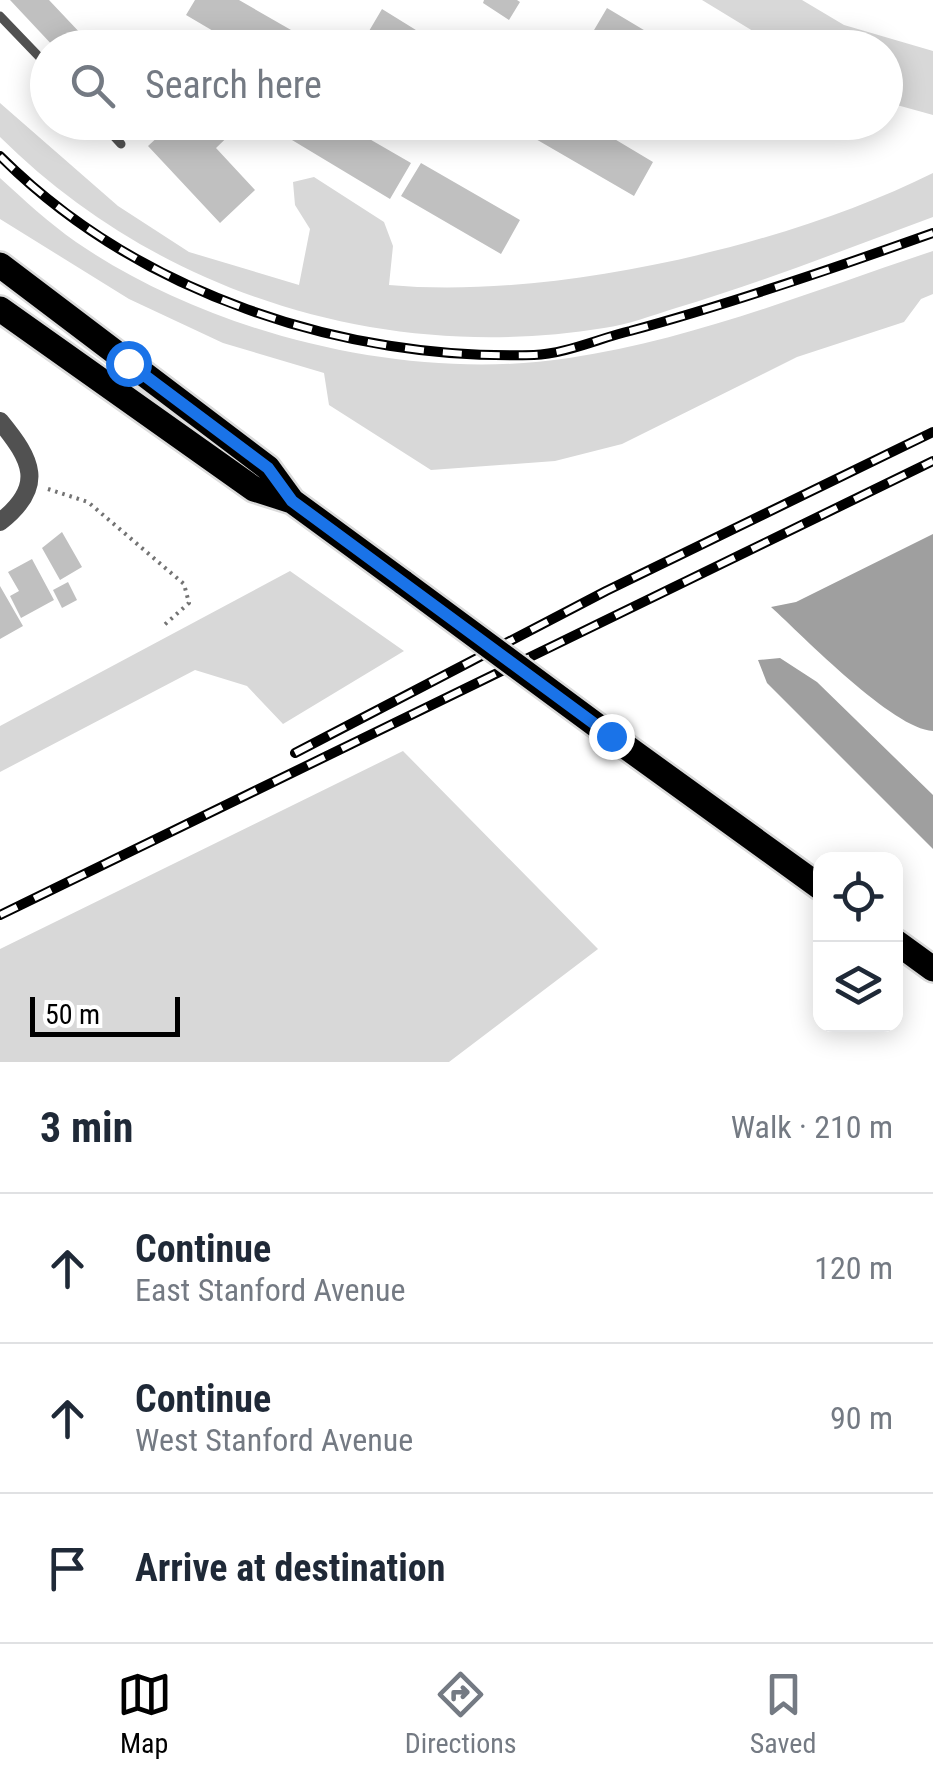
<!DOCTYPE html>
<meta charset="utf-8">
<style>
body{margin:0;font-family:"Roboto Condensed",sans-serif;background:#f6f6f7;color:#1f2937}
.controls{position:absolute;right:30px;bottom:30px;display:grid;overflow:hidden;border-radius:20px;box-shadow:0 5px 25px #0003}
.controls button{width:90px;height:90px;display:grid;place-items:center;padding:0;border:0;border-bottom:2px solid #e0e1e3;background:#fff;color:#1f2937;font:50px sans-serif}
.scale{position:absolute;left:30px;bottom:25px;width:150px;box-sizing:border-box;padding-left:10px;border:5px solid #000;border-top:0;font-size:28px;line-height:35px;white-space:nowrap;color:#000;-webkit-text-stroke:8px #fff;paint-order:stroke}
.stop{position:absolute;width:30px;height:30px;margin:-22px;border:8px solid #1a73e8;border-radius:50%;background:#fff}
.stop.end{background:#1a73e8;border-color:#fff;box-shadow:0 2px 10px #0008}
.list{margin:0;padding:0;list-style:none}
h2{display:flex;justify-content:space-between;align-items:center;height:130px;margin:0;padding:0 40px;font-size:42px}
h2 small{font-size:32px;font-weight:400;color:#747a83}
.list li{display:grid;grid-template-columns:65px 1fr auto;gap:30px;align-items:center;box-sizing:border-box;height:150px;padding:0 40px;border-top:2px solid #e0e1e3}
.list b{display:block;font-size:38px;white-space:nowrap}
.list p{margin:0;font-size:32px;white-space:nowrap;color:#747a83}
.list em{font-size:32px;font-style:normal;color:#747a83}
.icon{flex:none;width:55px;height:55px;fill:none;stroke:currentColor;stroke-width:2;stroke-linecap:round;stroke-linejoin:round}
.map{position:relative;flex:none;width:933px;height:1062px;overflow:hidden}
.search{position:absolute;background:#fff;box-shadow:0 5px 25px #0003;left:30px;right:30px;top:30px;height:110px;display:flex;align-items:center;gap:25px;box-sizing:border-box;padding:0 35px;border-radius:55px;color:#747a83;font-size:38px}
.sheet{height:580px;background:#fff}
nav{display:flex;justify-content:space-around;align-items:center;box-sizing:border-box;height:140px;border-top:2px solid #e0e1e3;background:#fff;font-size:28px;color:#747a83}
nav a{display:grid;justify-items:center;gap:5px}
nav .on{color:#000}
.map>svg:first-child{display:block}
.green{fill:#d8d8d8}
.water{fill:#9f9f9f}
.building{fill:#c0c0c0}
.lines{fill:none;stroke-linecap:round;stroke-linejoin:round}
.primary-casing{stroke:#dbdbdb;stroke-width:30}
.path{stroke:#737373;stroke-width:4;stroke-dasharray:2.5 5;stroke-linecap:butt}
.lane{stroke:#515151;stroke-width:9}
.street{stroke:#515151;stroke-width:18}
.primary{stroke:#000;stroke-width:25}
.rail-casing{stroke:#000;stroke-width:10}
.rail{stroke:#fff;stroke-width:6;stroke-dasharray:19;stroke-linecap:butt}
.primary-bridge-casing{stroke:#dbdbdb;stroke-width:30;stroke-linecap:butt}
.primary-bridge{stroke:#000;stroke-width:25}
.route{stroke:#1a73e8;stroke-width:12}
</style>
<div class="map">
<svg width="933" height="1062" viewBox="0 0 933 1062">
<rect width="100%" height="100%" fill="#fff"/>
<!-- green -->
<path class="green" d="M 702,0 L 802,0 L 844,25 L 933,51 L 933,115 L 886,102 L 886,48 L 779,47 Z
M 0,103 L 118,206 L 189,252 L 299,285 L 310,229 L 295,205 L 293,182 L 314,177 L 384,222 L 393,246 L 389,285 C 552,300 787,246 933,173 L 933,217 C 848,248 764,282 676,308 C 653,315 628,325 604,328 C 384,364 158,294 0,137 Z
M 0,178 C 24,200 49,223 76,242 C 210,334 408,383 569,358 C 695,339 812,291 933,251 L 933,294 L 921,299 L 904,322 L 797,357 L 622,444 L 555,461 L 431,470 L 329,405 L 324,373 L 223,343 L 129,299 L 0,219 Z
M 290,571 L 404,651 L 283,724 L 247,686 L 195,670 L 0,772 L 0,726 Z
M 403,751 L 598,949 L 449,1062 L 0,1062 L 0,949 Z"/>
<!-- water -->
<path class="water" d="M 933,534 L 933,731 C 893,729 804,637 771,607 L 796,602 Z
M 780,658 L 817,682 L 933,795 L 933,849 L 767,683 L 758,660 Z"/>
<!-- building -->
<path class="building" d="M 10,0 L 49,0 L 83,36 L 71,48 L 55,48 Z
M 195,0 L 239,0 L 305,38 L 299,48 L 242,48 L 186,15 Z
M 484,0 L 517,0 L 520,2 L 509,20 L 483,3 Z
M 607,8 L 674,48 L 596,48 L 587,42 Z
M 382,9 L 445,48 L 369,48 L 362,43 Z
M 174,122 L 243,122 L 216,148 L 255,190 L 220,223 L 148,146 Z
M 301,122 L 340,122 L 411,163 L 390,199 L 292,140 Z
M 544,122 L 586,122 L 653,162 L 634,196 L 534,138 Z
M 421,163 L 520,220 L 501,254 L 401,196 Z
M 62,532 L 82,567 L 60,580 L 42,548 Z
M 32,559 L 54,600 L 21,618 L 10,596 L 19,591 L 8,572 Z
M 68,582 L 77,600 L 62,608 L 53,590 Z
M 0,586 L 23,626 L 0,639 Z"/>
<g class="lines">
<defs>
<path id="primary" d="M 0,265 L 268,468 L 292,501
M 0,309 L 254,489 L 292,501 L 404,583
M 611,736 L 820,887
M 896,942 L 933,969"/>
</defs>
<!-- primary casing -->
<use href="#primary" class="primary-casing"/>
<!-- path -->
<path class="path" d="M 48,489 L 88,502 L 184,584 L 189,603 L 162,627"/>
<!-- lane -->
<path class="lane" d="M 0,16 L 48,66
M 101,122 L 121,144"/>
<!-- street -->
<path class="street" d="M 0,421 C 32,460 46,486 0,522"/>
<!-- primary -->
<use href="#primary" class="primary"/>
<defs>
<path id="rail" d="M 0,156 C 137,293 343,361 534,355 C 565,354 600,338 630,331 C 733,303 832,269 933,233
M 295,753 L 606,591 L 933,432
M 0,915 L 933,461"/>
</defs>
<!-- rail casing -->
<use href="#rail" class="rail-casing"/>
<!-- rail -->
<use href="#rail" class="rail"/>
<defs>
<path id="primary-bridge" d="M 404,583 L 611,736"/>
</defs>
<!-- primary-bridge casing -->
<use href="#primary-bridge" class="primary-bridge-casing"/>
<!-- primary-bridge -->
<use href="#primary-bridge" class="primary-bridge"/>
</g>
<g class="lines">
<!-- route -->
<path class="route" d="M 128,363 L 268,468 L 292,501 L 611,736"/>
</g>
</svg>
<div class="controls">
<button><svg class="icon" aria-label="locate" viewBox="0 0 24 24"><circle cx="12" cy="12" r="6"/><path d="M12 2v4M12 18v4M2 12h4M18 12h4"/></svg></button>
<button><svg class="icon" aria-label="layers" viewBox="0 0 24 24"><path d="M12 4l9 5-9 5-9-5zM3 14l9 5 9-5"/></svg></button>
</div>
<div class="scale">50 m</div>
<div class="stop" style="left:128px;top:363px"></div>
<div class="stop end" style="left:611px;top:736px"></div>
<div class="search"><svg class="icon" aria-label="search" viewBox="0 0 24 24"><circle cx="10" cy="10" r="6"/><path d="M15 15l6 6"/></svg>Search here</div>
</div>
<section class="sheet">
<h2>3 min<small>Walk · 210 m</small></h2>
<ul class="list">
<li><svg class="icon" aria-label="ahead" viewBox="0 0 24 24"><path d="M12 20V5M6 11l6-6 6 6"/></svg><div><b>Continue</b><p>East Stanford Avenue</p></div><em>120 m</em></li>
<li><svg class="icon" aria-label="ahead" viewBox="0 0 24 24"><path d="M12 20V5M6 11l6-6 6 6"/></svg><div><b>Continue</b><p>West Stanford Avenue</p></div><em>90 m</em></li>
<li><svg class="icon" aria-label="arrive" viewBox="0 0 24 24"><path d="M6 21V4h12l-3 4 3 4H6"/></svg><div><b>Arrive at destination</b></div></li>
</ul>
</section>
<nav>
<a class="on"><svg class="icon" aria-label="map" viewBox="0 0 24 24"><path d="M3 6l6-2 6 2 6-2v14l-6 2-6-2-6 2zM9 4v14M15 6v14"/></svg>Map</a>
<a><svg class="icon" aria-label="directions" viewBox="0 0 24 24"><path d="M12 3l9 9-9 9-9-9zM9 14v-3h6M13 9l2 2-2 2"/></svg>Directions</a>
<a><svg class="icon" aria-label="saved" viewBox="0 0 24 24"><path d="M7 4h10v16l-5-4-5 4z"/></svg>Saved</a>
</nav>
